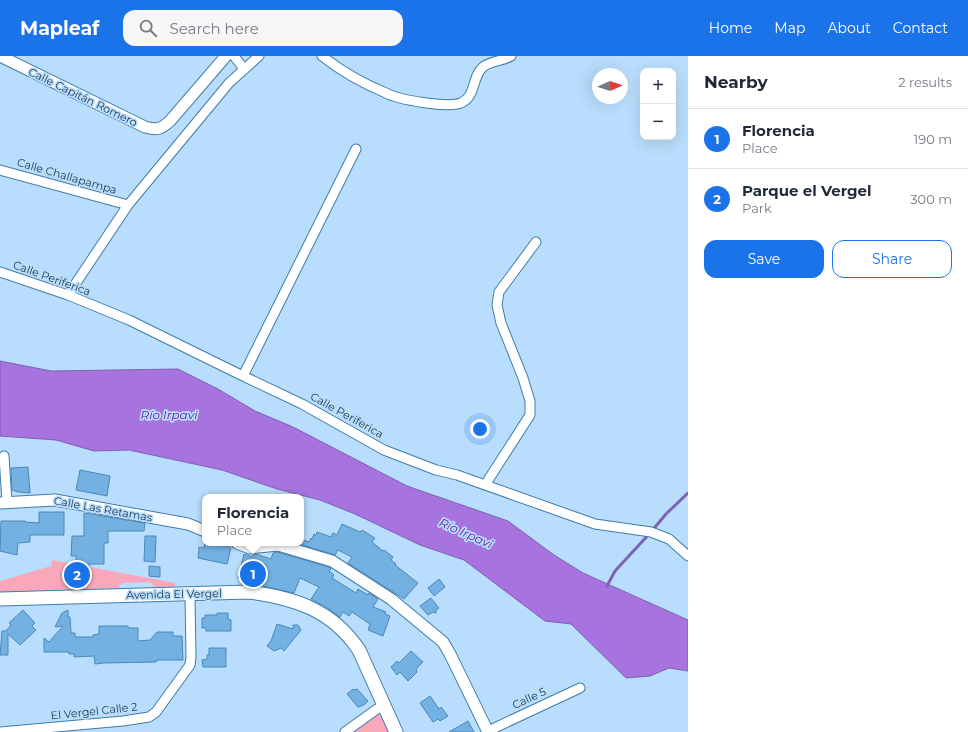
<!DOCTYPE html>
<meta charset="utf-8">
<style>
body{margin:0;font-family:Montserrat,sans-serif;background:#f6f6f7;color:#1f2937}
.controls{position:absolute;right:12px;top:12px;display:grid;overflow:hidden;border-radius:8px;box-shadow:0 4px 16px #0002}
.controls button{width:36px;height:36px;display:grid;place-items:center;padding:0;border:0;border-bottom:1px solid #e0e1e3;background:#fff;color:#1f2937;font:20px sans-serif}
.compass{position:absolute;left:592px;top:12px;width:36px;height:36px;border-radius:50%;background:#fff;box-shadow:0 4px 16px #0002;rotate:87deg}
.you{position:absolute;left:480px;top:373px;width:14px;height:14px;margin:-10px;border:3px solid #fff;border-radius:50%;background:#1a73e8;box-shadow:0 0 0 6px #1a73e833}
.badge{display:grid;place-items:center;width:26px;height:26px;border-radius:50%;background:#1a73e8;color:#fff;font-size:13px;font-weight:700}
.pin{position:absolute;translate:-50% -50%;border:2px solid #fff;box-shadow:0 1px 4px #0006}
.popup{position:absolute;left:202px;top:438px;width:102px;height:52px;box-sizing:border-box;display:grid;place-content:center;border-radius:8px;background:#fff;filter:drop-shadow(0 1px 3px #0005);font-size:13px;white-space:nowrap;color:#747a83}
.popup b{font-size:15px;color:#1f2937}
.popup::after{content:'';position:absolute;left:50%;top:100%;margin-left:-8px;border:8px solid transparent;border-top-color:#fff}
.list{margin:0;padding:0;list-style:none}
h2{display:flex;justify-content:space-between;align-items:center;height:52px;margin:0;padding:0 16px;font-size:17px}
h2 small{font-size:13px;font-weight:400;color:#747a83}
.list li{display:grid;grid-template-columns:26px 1fr auto;gap:12px;align-items:center;box-sizing:border-box;height:60px;padding:0 16px;border-top:1px solid #e0e1e3}
.list b{display:block;font-size:15px;white-space:nowrap}
.list p{margin:0;font-size:13px;white-space:nowrap;color:#747a83}
.list em{font-size:13px;font-style:normal;color:#747a83}
.actions{display:flex;gap:8px;padding:12px 16px}
.actions a{flex:1;padding:9px 0;border:1px solid #1a73e8;border-radius:12px;text-align:center;font-size:14px;color:#1a73e8}
.actions .main{background:#1a73e8;color:#fff}
.icon{flex:none;width:22px;height:22px;fill:none;stroke:currentColor;stroke-width:2;stroke-linecap:round;stroke-linejoin:round}
.map{position:relative;flex:none;width:688px;height:676px;overflow:hidden}
header{display:flex;align-items:center;gap:24px;box-sizing:border-box;height:56px;padding:0 20px;background:#1a73e8;color:#fff}
header strong{font-size:19px}
nav{display:flex;gap:22px;margin-inline-start:auto;font-size:14px}
.search{width:280px;height:36px;background:#f6f6f7;display:flex;align-items:center;gap:10px;box-sizing:border-box;padding:0 14px;border-radius:12px;color:#747a83;font-size:15px}
main{display:flex}
aside{flex:1;background:#fff}
.map>svg:first-child{display:block}
.green{fill:#f9a8bb}
.water{fill:#a673df;stroke:#7e62b4}
.lines{fill:none;stroke-linecap:round;stroke-linejoin:round}
.stream{stroke:#7e62b4;stroke-width:3}
.building{fill:#73b1e2;stroke:#4b88b7}
.minor-casing{stroke:#3f7cab;stroke-width:11}
.tertiary-casing{stroke:#3f7cab;stroke-width:13}
.secondary-casing{stroke:#3f7cab;stroke-width:15}
.minor{stroke:#fff;stroke-width:9}
.tertiary{stroke:#fff;stroke-width:11}
.secondary{stroke:#fff;stroke-width:13}
.labels{text-anchor:middle;dominant-baseline:central;stroke-width:3.5;stroke-linejoin:round;paint-order:stroke}
.street-label{font-size:11px;fill:#223b50;stroke:#b9ddfc}
.water-label{font-size:12px;font-style:italic;fill:#661fa0;stroke:#b9ddfc}
</style>
<header>
<strong>Mapleaf</strong>
<div class="search"><svg class="icon" aria-label="search" viewBox="0 0 24 24"><circle cx="10" cy="10" r="6"/><path d="M15 15l6 6"/></svg>Search here</div>
<nav><a>Home</a><a>Map</a><a>About</a><a>Contact</a></nav>
</header>
<main>
<div class="map">
<svg width="688" height="676" viewBox="0 0 688 676">
<rect width="100%" height="100%" fill="#b9ddfc"/>
<!-- green -->
<path class="green" d="M 52,504 L 175,527 L 174,531 L 155,531 L 150,526 L 122,527 L 118,532 L 0,536 L 0,525 L 51,510 Z
M 378,657 L 382,660 L 388,676 L 352,676 Z"/>
<!-- water -->
<path class="water" d="M 0,305 L 51,315 L 178,313 L 218,333 L 255,355 L 293,371 L 407,430 L 508,465 L 554,499 L 583,517 L 688,564 L 688,615 L 669,612 L 650,620 L 626,622 L 571,568 L 545,565 L 464,504 L 420,489 L 355,458 L 320,444 L 277,433 L 222,414 L 129,394 L 94,395 L 56,384 L 0,380 Z"/>
<g class="lines">
<!-- stream -->
<path class="stream" d="M 607,530 L 615,515 L 651,476 L 666,458 L 688,437"/>
</g>
<!-- building -->
<path class="building" d="M 28,411 L 30,437 L 18,436 L 12,434 L 11,412 Z
M 80,414 L 110,420 L 107,440 L 76,434 Z
M 39,456 L 64,456 L 64,479 L 30,479 L 30,486 L 18,487 L 17,499 L 0,495 L 1,465 L 25,465 L 25,466 L 39,467 Z
M 84,457 L 145,467 L 144,475 L 108,475 L 108,487 L 104,487 L 104,508 L 89,508 L 89,512 L 76,510 L 76,500 L 71,500 L 72,480 L 84,480 Z
M 342,468 L 360,476 L 362,474 L 375,482 L 372,486 L 383,495 L 384,494 L 393,501 L 391,504 L 396,508 L 395,509 L 418,527 L 404,543 L 348,507 L 352,501 L 338,494 L 335,499 L 296,487 L 301,487 L 301,483 L 309,486 L 311,482 L 312,483 L 314,478 L 316,479 L 317,476 L 331,481 L 333,477 L 337,479 Z
M 145,480 L 156,480 L 155,506 L 144,505 Z
M 205,487 L 219,487 L 231,492 L 227,508 L 198,502 L 199,491 L 204,492 Z
M 277,496 L 329,511 L 331,513 L 329,515 L 334,519 L 332,522 L 356,537 L 358,533 L 368,539 L 369,537 L 378,543 L 373,551 L 386,556 L 385,558 L 390,560 L 383,580 L 368,574 L 370,568 L 352,556 L 349,560 L 343,556 L 340,561 L 326,551 L 311,543 L 319,531 L 300,522 L 294,537 L 263,530 L 264,524 L 238,522 L 244,498 L 252,501 L 253,499 L 256,498 L 271,503 L 273,497 Z
M 149,510 L 160,511 L 160,521 L 149,520 Z
M 439,523 L 445,531 L 434,540 L 428,532 Z
M 431,542 L 439,552 L 436,554 L 436,557 L 433,556 L 428,559 L 420,550 Z
M 23,554 L 35,567 L 32,570 L 36,574 L 20,589 L 8,578 L 8,599 L 0,599 L 2,575 L 6,575 L 11,569 L 9,567 Z
M 68,554 L 68,561 L 70,561 L 71,577 L 75,577 L 75,581 L 93,581 L 93,579 L 99,578 L 99,570 L 128,570 L 128,572 L 138,572 L 138,585 L 150,584 L 157,576 L 173,576 L 173,580 L 182,580 L 183,604 L 157,604 L 156,606 L 104,607 L 95,608 L 94,600 L 74,601 L 74,598 L 69,598 L 69,596 L 44,596 L 44,582 L 49,586 L 63,570 L 55,571 L 62,557 Z
M 217,557 L 228,557 L 228,563 L 231,564 L 231,575 L 206,575 L 206,572 L 202,572 L 202,562 L 205,562 L 205,559 L 217,559 Z
M 277,568 L 293,573 L 293,569 L 298,569 L 301,574 L 284,595 L 281,592 L 274,595 L 267,590 L 271,585 Z
M 209,592 L 226,592 L 226,611 L 203,611 L 202,604 L 207,603 L 207,599 L 209,599 Z
M 411,595 L 423,606 L 416,613 L 417,616 L 408,625 L 400,616 L 397,619 L 391,611 L 397,605 L 399,607 Z
M 353,633 L 354,634 L 357,633 L 368,645 L 364,649 L 358,651 L 347,638 Z
M 430,640 L 439,653 L 441,651 L 448,660 L 440,665 L 438,663 L 433,666 L 420,647 Z
M 468,665 L 474,676 L 449,676 Z"/>
<g class="lines">
<defs>
<path id="minor" d="M 234,0 L 244,13
M 322,0 C 341,15 364,28 386,37 C 399,44 447,52 461,47 C 476,41 472,20 483,11 C 490,5 503,5 511,0
M 0,114 L 128,149
M 0,216 L 68,239 L 129,264 L 243,320 L 302,348 L 384,394 L 436,414 L 457,419 L 595,468 L 651,476 L 669,483 L 688,500
M 68,239 L 128,149 L 229,27 L 259,0
M 243,320 L 356,93
M 4,400 L 7,446
M 485,429 L 530,359 L 530,345 L 523,322 L 501,267 L 497,249 L 499,236 L 536,186
M 488,675 L 580,632
M 0,676 L 123,665 L 149,661 L 156,656 L 190,609 L 191,601 L 190,538
M 345,676 L 377,653 L 385,649"/>
<path id="tertiary" d="M 0,0 L 145,71 C 157,74 160,74 170,65 L 226,0
M 0,447 L 55,444 L 188,468 L 205,475
M 237,487 L 250,492 L 278,489 L 332,505 L 391,543 L 443,586 L 450,598 L 488,676"/>
<path id="secondary" d="M 0,543 L 249,536 C 295,542 332,554 359,594 L 396,676"/>
</defs>
<!-- minor casing -->
<use href="#minor" class="minor-casing"/>
<!-- tertiary casing -->
<use href="#tertiary" class="tertiary-casing"/>
<!-- secondary casing -->
<use href="#secondary" class="secondary-casing"/>
<!-- minor -->
<use href="#minor" class="minor"/>
<!-- tertiary -->
<use href="#tertiary" class="tertiary"/>
<!-- secondary -->
<use href="#secondary" class="secondary"/>
</g>
<g class="labels">
<!-- street labels -->
<g class="street-label">
<text transform="translate(83 41) rotate(26)">Calle Capitán Romero</text>
<text transform="translate(67 120) rotate(16)">Calle Challapampa</text>
<text transform="translate(52 222) rotate(20)">Calle Periferica</text>
<text transform="translate(347 359) rotate(29)">Calle Periferica</text>
<text transform="translate(103 453) rotate(10)">Calle Las Retamas</text>
<text transform="translate(174 538) rotate(-1)">Avenida El Vergel</text>
<text transform="translate(529 642) rotate(-25)">Calle 5</text>
<text transform="translate(94 655) rotate(-6)">El Vergel Calle 2</text>
</g>
<!-- water labels -->
<g class="water-label">
<text x="169" y="358">Río Irpavi</text>
<text transform="translate(466 477) rotate(24)">Río Irpavi</text>
</g>
</g>
</svg>
<div class="controls">
<button>+</button>
<button>−</button>
</div>
<svg class="compass" viewBox="-18 -18 36 36"><path d="M0-13l5 13h-10z" fill="#e53935"/><path d="M0 13l5-13h-10z" fill="#747a83"/></svg>
<div class="you"></div>
<div class="pin badge" style="left:253px;top:518px">1</div>
<div class="popup"><b>Florencia</b>Place</div>
<div class="pin badge" style="left:77px;top:519px">2</div>
</div>
<aside>
<h2>Nearby<small>2 results</small></h2>
<ul class="list">
<li><span class="badge">1</span><div><b>Florencia</b><p>Place</p></div><em>190 m</em></li>
<li><span class="badge">2</span><div><b>Parque el Vergel</b><p>Park</p></div><em>300 m</em></li>
</ul>
<div class="actions"><a class="main">Save</a><a>Share</a></div>
</aside>
</main>
